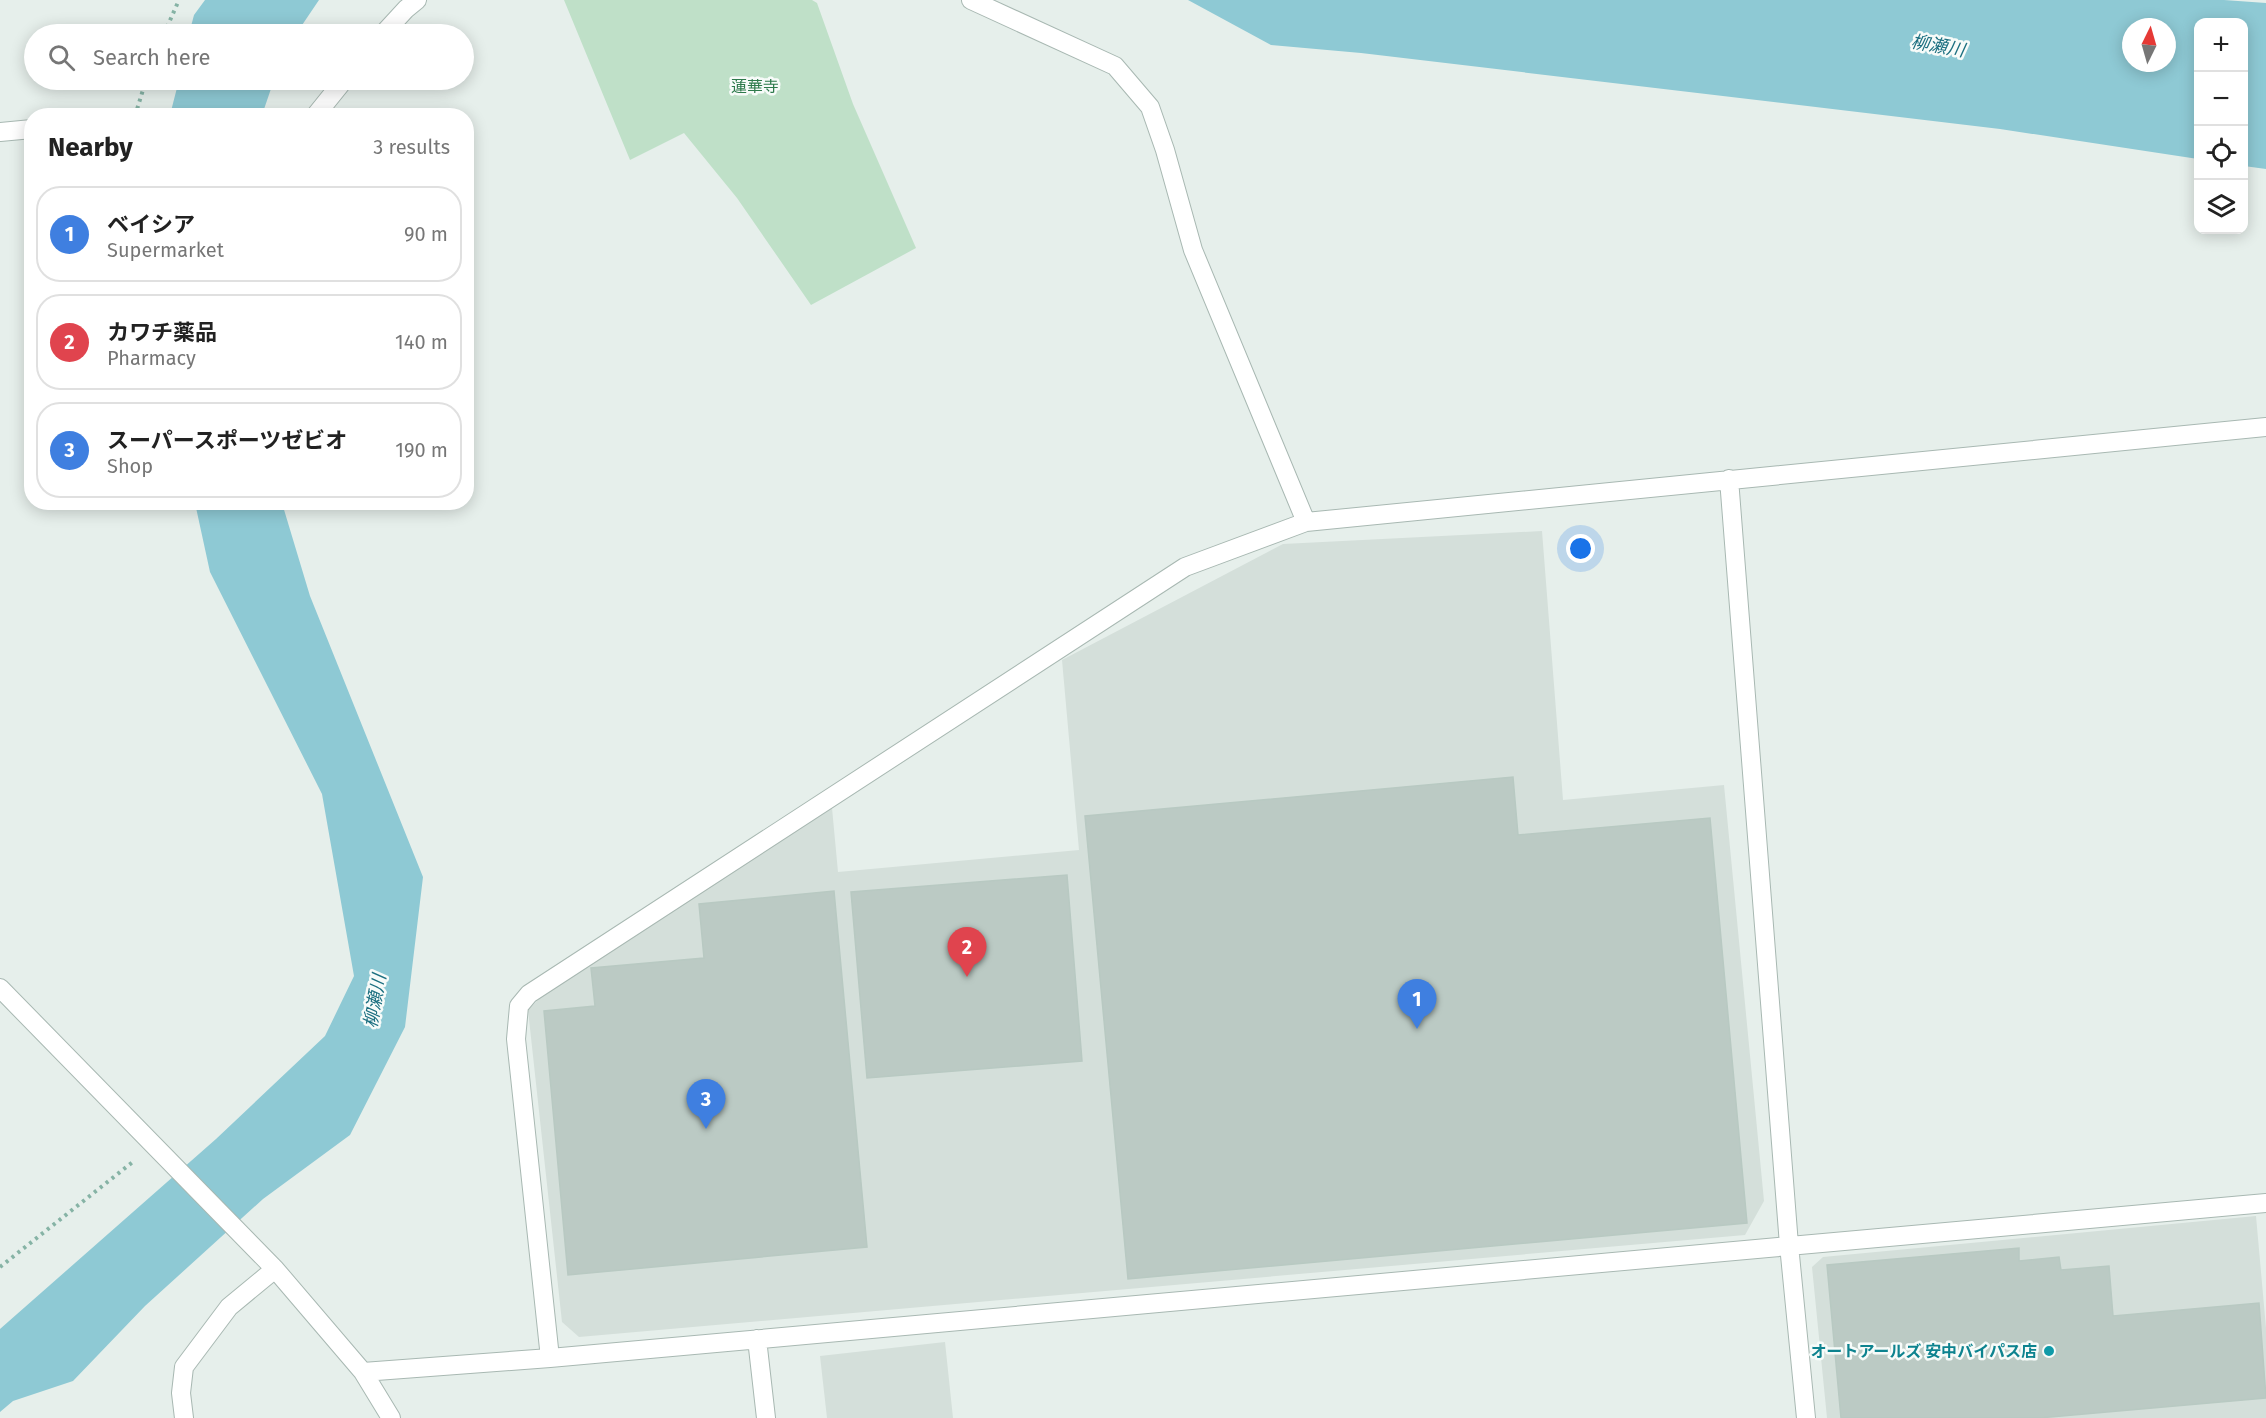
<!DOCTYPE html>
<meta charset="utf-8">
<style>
body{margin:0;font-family:"Fira Sans","Noto Sans JP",sans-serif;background:#f2f2f2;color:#222}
.controls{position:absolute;right:18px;top:18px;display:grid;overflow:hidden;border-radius:12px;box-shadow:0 3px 15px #0003}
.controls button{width:54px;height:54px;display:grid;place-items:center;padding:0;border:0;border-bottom:2px solid #e0e0e0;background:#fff;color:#222;font:30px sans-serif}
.compass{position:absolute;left:2122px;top:18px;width:54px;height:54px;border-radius:50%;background:#fff;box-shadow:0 3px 15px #0003;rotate:5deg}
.you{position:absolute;left:1581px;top:549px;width:21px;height:21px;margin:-15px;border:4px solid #fff;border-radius:50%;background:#1a73e8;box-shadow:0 0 0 9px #1a73e833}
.badge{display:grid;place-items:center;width:39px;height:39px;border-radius:50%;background:#804e3d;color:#fff;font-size:20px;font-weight:700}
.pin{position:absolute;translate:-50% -50px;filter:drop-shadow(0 2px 3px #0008)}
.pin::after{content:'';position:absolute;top:32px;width:21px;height:18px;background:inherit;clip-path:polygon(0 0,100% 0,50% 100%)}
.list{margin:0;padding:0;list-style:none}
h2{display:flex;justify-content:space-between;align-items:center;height:78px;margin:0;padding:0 24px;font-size:26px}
h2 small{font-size:20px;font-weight:400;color:#767676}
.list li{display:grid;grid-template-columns:39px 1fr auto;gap:18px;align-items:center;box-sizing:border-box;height:96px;margin:0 12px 12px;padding:0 12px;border:2px solid #e0e0e0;border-radius:24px}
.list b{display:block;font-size:22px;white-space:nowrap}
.list p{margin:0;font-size:20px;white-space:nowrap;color:#767676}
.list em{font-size:20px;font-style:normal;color:#767676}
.icon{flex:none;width:33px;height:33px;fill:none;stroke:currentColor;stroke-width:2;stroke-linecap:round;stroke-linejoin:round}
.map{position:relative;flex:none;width:2266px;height:1418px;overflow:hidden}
.search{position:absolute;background:#fff;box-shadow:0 3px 15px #0003;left:24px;top:24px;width:450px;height:66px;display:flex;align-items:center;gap:15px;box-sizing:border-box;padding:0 21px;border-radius:33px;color:#767676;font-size:22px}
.panel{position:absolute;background:#fff;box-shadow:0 3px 15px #0003;left:24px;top:108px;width:450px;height:402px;border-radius:24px}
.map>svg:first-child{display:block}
.built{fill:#d4dfda}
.green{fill:#bfe0c8}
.water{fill:#8ec9d4;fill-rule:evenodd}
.building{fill:#bbcac4;stroke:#b8c9c2;stroke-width:1.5}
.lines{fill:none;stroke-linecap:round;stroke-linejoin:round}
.minor-casing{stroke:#a8b8b2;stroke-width:20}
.path{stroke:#86b3a5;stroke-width:4;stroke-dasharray:3 4.5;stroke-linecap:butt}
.minor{stroke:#fff;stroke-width:18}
.culture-dot{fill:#0f9aa8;stroke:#f7fbf9;stroke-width:2}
.labels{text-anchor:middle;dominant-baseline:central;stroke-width:5;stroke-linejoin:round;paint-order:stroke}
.park-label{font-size:16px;fill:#2d7a4b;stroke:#f7fbf9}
.culture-label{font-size:16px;font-weight:bold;fill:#0d838f;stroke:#f7fbf9;text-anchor:end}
.water-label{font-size:18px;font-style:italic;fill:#1c6f80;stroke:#f7fbf9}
</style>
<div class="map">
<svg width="2266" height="1418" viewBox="0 0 2266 1418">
<rect width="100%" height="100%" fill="#e6efeb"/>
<!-- built -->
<path class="built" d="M 1542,531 L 1563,800 L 1724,785 L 1764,1201 L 1745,1235 L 579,1337 L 562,1322 L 528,1010 L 543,995 L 832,808 L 838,872 L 1079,850 L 1062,660 L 1283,544 Z
M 2256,1216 L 2266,1328 L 2266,1418 L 1827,1418 L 1812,1267 L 1823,1257 Z
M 945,1342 L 953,1418 L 827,1418 L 820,1356 Z"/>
<!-- green -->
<path class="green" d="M 564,0 L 812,0 L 817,3 L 853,104 L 916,248 L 811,305 L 737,198 L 684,133 L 630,160 Z"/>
<!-- water -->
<path class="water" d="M 205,0 L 319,0 L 296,34 L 189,34 L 194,15 Z
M 1188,0 L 2224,0 L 2266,3 L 2266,169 L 2244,166 L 2244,22 L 2198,22 L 2198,159 L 2000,129 L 1361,53 L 1271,45 ZM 2131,27 L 2167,27 L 2167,63 L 2131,63 Z
M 179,80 L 274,80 L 262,115 L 170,115 Z
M 195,503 L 282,503 L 310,596 L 423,877 L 405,1027 L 350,1135 L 263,1199 L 145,1306 L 73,1381 L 13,1401 L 0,1412 L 0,1329 L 216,1139 L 325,1036 L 354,976 L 322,794 L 210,572 Z"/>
<!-- building -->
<path class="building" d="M 1513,777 L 1518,835 L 1710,818 L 1747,1223 L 1128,1279 L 1085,816 Z
M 1067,875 L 1082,1061 L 867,1078 L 851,892 Z
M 834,891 L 867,1247 L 568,1275 L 544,1011 L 595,1006 L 591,968 L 704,958 L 699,904 Z
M 2019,1248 L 2019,1261 L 2059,1257 L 2061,1270 L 2109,1266 L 2113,1316 L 2259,1303 L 2266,1398 L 2039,1418 L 1841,1418 L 1827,1265 Z"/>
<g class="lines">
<defs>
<path id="minor" d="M 971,0 L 1115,66 L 1150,107 L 1165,150 L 1193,250 L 1306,522
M 383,34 L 406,9 L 417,0
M 315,116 L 344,80
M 0,132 L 32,129
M 1729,479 L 1789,1245 L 1806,1418
M 0,988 L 275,1269 L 363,1372 L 391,1418
M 757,1339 L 766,1418
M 550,1358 L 516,1039 L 519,1006 L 529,994 L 1185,567 L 1306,522 L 2266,427
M 363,1372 L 550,1358 L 2266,1203
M 184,1418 L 181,1393 L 184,1367 L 229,1307 L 275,1269"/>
</defs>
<!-- minor casing -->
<use href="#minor" class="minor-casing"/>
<!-- path -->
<path class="path" d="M 164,34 L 179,0
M 135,116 L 146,80
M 0,1267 L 134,1161"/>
<!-- minor -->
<use href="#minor" class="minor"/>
</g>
<!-- markers -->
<circle class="culture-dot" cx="2049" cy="1351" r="6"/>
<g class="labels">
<!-- park labels -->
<g class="park-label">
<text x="755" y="86">蓮華寺</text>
</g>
<!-- culture labels -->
<g class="culture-label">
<text x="2037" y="1351">オートアールズ 安中バイパス店</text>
</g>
<!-- water labels -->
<g class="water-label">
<text transform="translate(1938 46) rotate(10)">柳瀬川</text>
<text transform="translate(375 1001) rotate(-80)">柳瀬川</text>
</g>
</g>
</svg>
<div class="controls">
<button>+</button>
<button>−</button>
<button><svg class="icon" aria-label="locate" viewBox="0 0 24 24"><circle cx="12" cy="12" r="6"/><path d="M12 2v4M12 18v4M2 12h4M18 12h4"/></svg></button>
<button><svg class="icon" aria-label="layers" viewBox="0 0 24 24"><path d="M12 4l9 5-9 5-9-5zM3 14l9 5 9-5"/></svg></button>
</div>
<svg class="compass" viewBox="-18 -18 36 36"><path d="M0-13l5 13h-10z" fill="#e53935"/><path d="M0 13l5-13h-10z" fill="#767676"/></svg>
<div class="you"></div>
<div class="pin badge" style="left:1417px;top:1029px;background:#3f7fe0">1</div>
<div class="pin badge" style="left:967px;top:977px;background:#e0444e">2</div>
<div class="pin badge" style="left:706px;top:1129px;background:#3f7fe0">3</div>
<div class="search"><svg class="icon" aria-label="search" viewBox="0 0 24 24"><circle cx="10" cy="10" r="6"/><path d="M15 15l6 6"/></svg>Search here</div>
<section class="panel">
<h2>Nearby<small>3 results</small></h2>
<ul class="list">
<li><span class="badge" style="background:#3f7fe0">1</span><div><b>ベイシア</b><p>Supermarket</p></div><em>90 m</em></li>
<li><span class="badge" style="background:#e0444e">2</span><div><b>カワチ薬品</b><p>Pharmacy</p></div><em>140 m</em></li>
<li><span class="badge" style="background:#3f7fe0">3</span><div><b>スーパースポーツゼビオ</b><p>Shop</p></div><em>190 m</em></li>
</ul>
</section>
</div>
